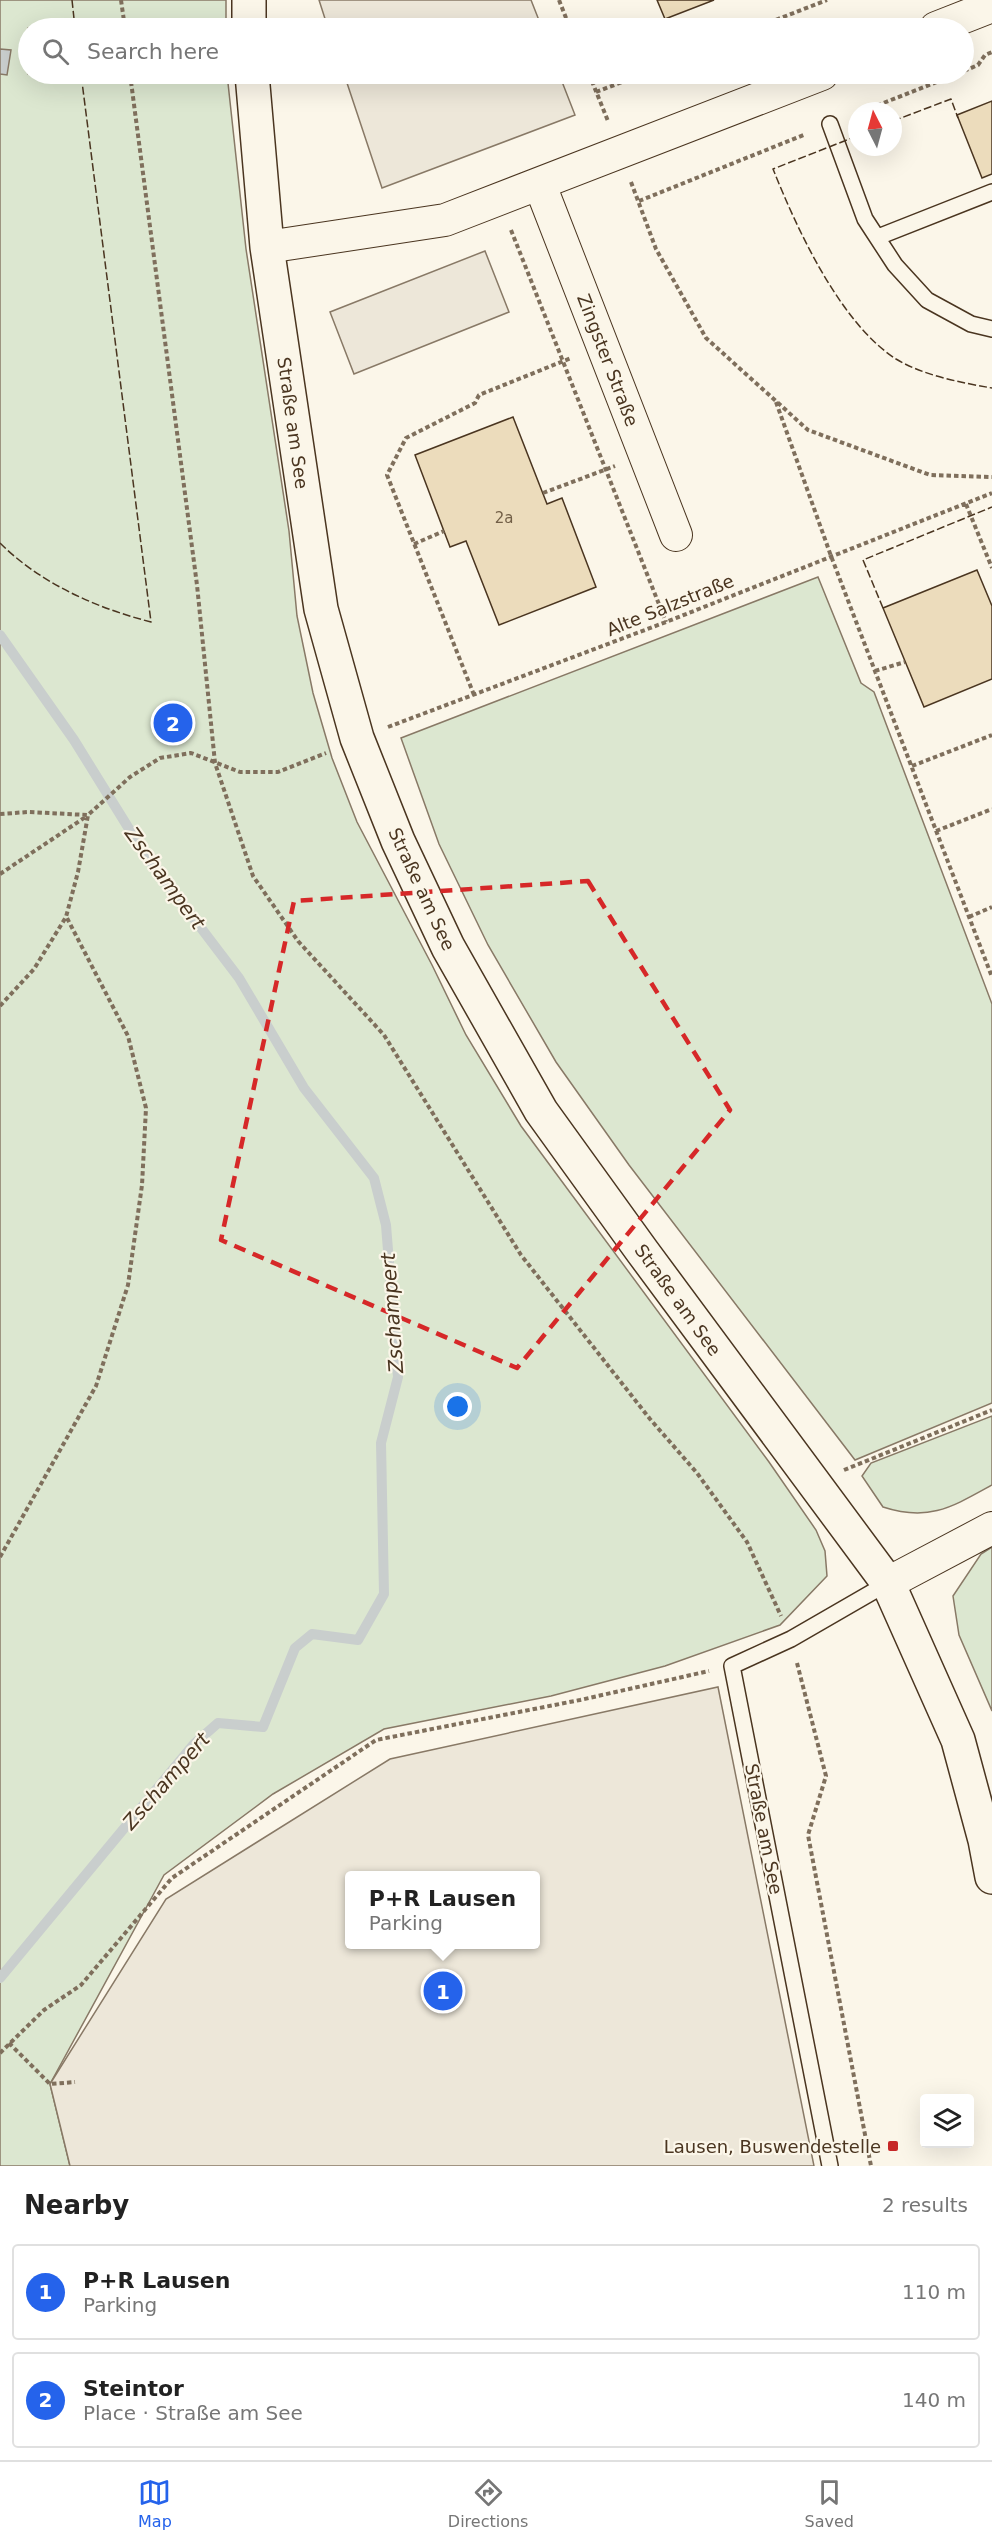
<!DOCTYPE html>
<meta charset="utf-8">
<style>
body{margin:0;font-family:"DejaVu Sans",sans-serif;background:#f2f2f2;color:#222}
.controls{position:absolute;right:18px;bottom:18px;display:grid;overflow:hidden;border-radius:6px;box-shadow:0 6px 24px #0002}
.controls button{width:54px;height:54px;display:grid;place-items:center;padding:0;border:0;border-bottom:2px solid #e0e0e0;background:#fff;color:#222;font:30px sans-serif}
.compass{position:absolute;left:848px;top:102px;width:54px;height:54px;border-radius:50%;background:#fff;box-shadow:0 6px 24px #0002;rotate:354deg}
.you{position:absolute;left:458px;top:1407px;width:21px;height:21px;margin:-15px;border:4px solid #fff;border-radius:50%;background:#1a73e8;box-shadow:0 0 0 9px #1a73e833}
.badge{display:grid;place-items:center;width:39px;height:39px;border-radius:50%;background:#2563eb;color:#fff;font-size:20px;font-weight:700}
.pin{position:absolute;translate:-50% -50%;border:3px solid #fff;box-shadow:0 2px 6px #0006}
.popup{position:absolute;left:345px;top:1871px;width:195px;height:78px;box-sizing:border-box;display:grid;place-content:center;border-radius:6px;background:#fff;filter:drop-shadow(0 2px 4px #0005);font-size:20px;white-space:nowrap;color:#767676}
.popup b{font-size:22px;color:#222}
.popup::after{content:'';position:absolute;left:50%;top:100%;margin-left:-12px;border:12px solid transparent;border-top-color:#fff}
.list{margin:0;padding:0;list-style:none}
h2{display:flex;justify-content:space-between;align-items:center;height:78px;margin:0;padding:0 24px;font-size:26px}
h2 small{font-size:20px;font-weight:400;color:#767676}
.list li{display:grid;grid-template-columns:39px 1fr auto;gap:18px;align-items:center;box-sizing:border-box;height:96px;margin:0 12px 12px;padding:0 12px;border:2px solid #e0e0e0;border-radius:6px}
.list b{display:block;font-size:22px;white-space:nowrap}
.list p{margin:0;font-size:20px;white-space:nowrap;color:#767676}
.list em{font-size:20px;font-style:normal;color:#767676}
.icon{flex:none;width:33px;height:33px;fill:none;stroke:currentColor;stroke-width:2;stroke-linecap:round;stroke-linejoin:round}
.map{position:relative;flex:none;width:992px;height:2166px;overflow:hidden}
.search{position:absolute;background:#fff;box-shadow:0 6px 24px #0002;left:18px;right:18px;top:18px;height:66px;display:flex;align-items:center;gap:15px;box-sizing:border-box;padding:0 21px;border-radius:33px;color:#767676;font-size:22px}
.sheet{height:294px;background:#fff}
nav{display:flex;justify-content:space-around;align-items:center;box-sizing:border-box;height:84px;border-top:2px solid #e0e0e0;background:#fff;font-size:16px;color:#767676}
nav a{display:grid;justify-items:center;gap:3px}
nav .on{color:#2563eb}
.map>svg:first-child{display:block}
.green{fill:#dce7d0;stroke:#887966;stroke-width:1.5}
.parking{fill:#ede7d9;stroke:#887966;stroke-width:1.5;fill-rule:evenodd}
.water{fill:#c9cecd;stroke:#887966;stroke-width:1.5}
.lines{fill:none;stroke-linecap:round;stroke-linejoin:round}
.stream{stroke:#c9cecd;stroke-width:10}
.building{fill:#ecdcbc;stroke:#4a3520;stroke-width:1.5}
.service-casing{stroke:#4a3520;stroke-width:18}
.minor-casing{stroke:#4a3520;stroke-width:34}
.secondary-casing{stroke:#4a3520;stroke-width:36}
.path{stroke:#7f6f5c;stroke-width:4;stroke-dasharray:4.5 3;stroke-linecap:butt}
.service{stroke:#fbf6e9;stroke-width:15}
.minor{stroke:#fbf6e9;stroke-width:32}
.secondary{stroke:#fbf6e9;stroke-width:33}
.fence{stroke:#4a3520;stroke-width:1.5;stroke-dasharray:8 3;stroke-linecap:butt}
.marked{fill:none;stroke:#d62828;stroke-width:4.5;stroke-dasharray:12 8;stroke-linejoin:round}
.poi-dot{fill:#c62828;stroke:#fbf6e9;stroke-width:2}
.labels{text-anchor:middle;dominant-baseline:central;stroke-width:4.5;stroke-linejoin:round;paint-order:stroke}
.number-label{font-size:15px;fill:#725f47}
.street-label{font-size:18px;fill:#4a3520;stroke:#fbf6e9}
.poi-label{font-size:18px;fill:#4a3520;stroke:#fbf6e9;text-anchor:end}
.water-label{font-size:20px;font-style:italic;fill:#4a3520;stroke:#fbf6e9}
</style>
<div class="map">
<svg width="992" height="2166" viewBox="0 0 992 2166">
<rect width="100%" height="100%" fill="#fbf6e9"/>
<!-- green -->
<path class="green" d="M 0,0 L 226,0 L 226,28 L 28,28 L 28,74 L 227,74 L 246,249 L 289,531 L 297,616 L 313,693 L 332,758 L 357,822 L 432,965 L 466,1035 L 521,1126 L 769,1462 L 816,1530 L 825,1551 L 827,1576 L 780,1625 L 665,1666 L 551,1696 L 384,1729 L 273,1794 L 164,1875 L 50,2084 L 70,2166 L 0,2166 Z
M 818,577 L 861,683 L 874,692 L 992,1004 L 992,1403 L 855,1460 L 629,1165 L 556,1062 L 488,945 L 439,844 L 401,738 Z
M 992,1416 L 992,1485 C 952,1507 929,1522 883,1507 L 862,1476 L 871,1463 Z
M 992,1547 L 992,1711 L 959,1635 L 953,1596 L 981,1554 Z"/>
<!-- parking -->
<path class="parking" d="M 319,0 L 531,0 L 542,28 L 328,28 Z
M 344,74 L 559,74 L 575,115 L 382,188 Z
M 485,251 L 509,312 L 354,374 L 330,312 Z
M 718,1687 L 814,2166 L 70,2166 L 50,2084 L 166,1899 L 390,1759 ZM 350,1876 L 536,1876 L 536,1944 L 350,1944 Z"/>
<!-- water -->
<path class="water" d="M 0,49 L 11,50 L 7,75 L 0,74 Z"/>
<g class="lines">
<!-- stream -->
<path class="stream" d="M 0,635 L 74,740 L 144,853 L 239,978 L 304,1088 L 374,1178 L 386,1225 L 398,1377 L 381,1443 L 384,1594 L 358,1640 L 312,1634 L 295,1648 L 263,1727 L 218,1723 L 194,1744 L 0,1978"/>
</g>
<!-- building -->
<path class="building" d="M 657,0 L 714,0 L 665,19 Z
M 992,101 L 992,174 L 982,178 L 957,115 Z
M 513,417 L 547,504 L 562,498 L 596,587 L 499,625 L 466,541 L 450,547 L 415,455 Z
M 977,570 L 992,606 L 992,679 L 924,707 L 883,608 Z"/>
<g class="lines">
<defs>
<path id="service" d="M 830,124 L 865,219 L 895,265 L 927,300 L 971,324 L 992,329
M 878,237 L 992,192
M 830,2166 L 732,1666 L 791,1639 L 888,1583"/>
<path id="minor" d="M 936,28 L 992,6
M 540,185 L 676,535
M 267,247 L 445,220 L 822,74
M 888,1583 L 992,1528"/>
<path id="secondary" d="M 249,0 L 249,28
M 252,74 L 267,247 L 321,609 L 357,738 L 398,841 L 448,947 L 541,1111 L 642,1251 L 888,1583 L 958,1740 L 985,1840 L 992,1877"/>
</defs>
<!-- service casing -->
<use href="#service" class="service-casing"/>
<!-- minor casing -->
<use href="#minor" class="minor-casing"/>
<!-- secondary casing -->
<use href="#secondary" class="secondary-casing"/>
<!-- path -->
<path class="path" d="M 121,0 L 125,28
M 559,0 L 570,28
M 755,28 L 827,0
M 964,71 L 978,65 L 985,55 L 992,52
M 130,74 L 197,585 L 215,763 L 253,876 L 298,941 L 384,1035 L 521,1255 L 650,1419 L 697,1473 L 747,1542 L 781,1616
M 589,74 L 608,121
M 596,92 L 643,74
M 863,111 L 957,74
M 631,182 L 656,249 L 706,338 L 808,430 L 930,475 L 992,477
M 639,201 L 806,134
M 511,230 L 666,622
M 776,402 L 831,556 L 992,977
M 543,493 L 615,466
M 966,504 L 992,568
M 414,544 L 444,531
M 875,671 L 905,662
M 474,695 L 387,475 L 406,438 L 475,403 L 479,395 L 571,358
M 388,727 L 666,622 L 992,493
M 912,766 L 992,735
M 0,814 L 28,812 L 87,815
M 936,831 L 992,809
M 0,874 L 87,816
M 969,917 L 992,907
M 0,1006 L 34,969 L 66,917 L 78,872 L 88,815 L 130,777 L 160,758 L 191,753 L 240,772 L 278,772 L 326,753
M 844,1470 L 992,1410
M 0,1557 L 96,1386 L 128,1285 L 142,1185 L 146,1108 L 128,1036 L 67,918
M 797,1663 L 826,1776 L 808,1835 L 871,2166
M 9,2043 L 50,2084 L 75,2082
M 0,2053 L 44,2010 L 81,1985 L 172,1878 L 376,1740 L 580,1700 L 709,1671"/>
<!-- service -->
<use href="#service" class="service"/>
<!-- minor -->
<use href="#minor" class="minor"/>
<!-- secondary -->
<use href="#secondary" class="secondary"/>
<!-- fence -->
<path class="fence" d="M 72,0 L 75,28
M 893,121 L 951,99 L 958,118
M 857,136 L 773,169 C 797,229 840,323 896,359 C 922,375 962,383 992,388
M 0,543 C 40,583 96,608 151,622 L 81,74
M 883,608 L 863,560 L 992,507"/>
</g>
<!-- marked area -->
<path class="marked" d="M 588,881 L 730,1110 L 517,1368 L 221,1240 L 294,901 Z"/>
<!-- markers -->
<rect class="poi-dot" x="887" y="2140" width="12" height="12" rx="3"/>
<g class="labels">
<!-- number labels -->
<g class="number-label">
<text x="504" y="518">2a</text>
</g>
<!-- street labels -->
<g class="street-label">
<text transform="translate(608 360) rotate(69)">Zingster Straße</text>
<text transform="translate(293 423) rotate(82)">Straße am See</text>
<text transform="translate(670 605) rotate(-22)">Alte Salzstraße</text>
<text transform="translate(422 889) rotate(65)">Straße am See</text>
<text transform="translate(678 1300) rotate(54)">Straße am See</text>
<text transform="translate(764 1829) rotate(79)">Straße am See</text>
</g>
<!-- poi labels -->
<g class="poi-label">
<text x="881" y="2146">Lausen, Buswendestelle</text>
</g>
<!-- water labels -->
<g class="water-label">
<text transform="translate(165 878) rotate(54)">Zschampert</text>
<text transform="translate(392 1313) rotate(-94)">Zschampert</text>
<text transform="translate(166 1781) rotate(-49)">Zschampert</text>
</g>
</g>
</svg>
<div class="controls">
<button><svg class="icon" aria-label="layers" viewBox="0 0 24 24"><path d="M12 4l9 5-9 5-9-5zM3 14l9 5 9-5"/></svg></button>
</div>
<svg class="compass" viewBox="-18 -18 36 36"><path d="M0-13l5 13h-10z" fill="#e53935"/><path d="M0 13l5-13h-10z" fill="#767676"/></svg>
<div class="you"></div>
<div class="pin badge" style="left:443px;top:1991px">1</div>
<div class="popup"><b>P+R Lausen</b>Parking</div>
<div class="pin badge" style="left:173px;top:723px">2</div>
<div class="search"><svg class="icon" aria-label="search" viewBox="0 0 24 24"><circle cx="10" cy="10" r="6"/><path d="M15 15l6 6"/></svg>Search here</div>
</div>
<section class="sheet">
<h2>Nearby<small>2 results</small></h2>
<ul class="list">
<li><span class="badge">1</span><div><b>P+R Lausen</b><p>Parking</p></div><em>110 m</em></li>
<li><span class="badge">2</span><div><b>Steintor</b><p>Place · Straße am See</p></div><em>140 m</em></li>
</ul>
</section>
<nav>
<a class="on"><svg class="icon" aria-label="map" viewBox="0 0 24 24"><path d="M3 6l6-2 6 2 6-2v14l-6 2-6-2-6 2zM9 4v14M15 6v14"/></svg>Map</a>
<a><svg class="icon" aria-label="directions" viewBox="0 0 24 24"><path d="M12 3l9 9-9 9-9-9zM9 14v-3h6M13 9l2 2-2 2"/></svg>Directions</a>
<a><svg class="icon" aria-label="saved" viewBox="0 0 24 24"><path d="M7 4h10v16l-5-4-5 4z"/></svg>Saved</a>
</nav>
